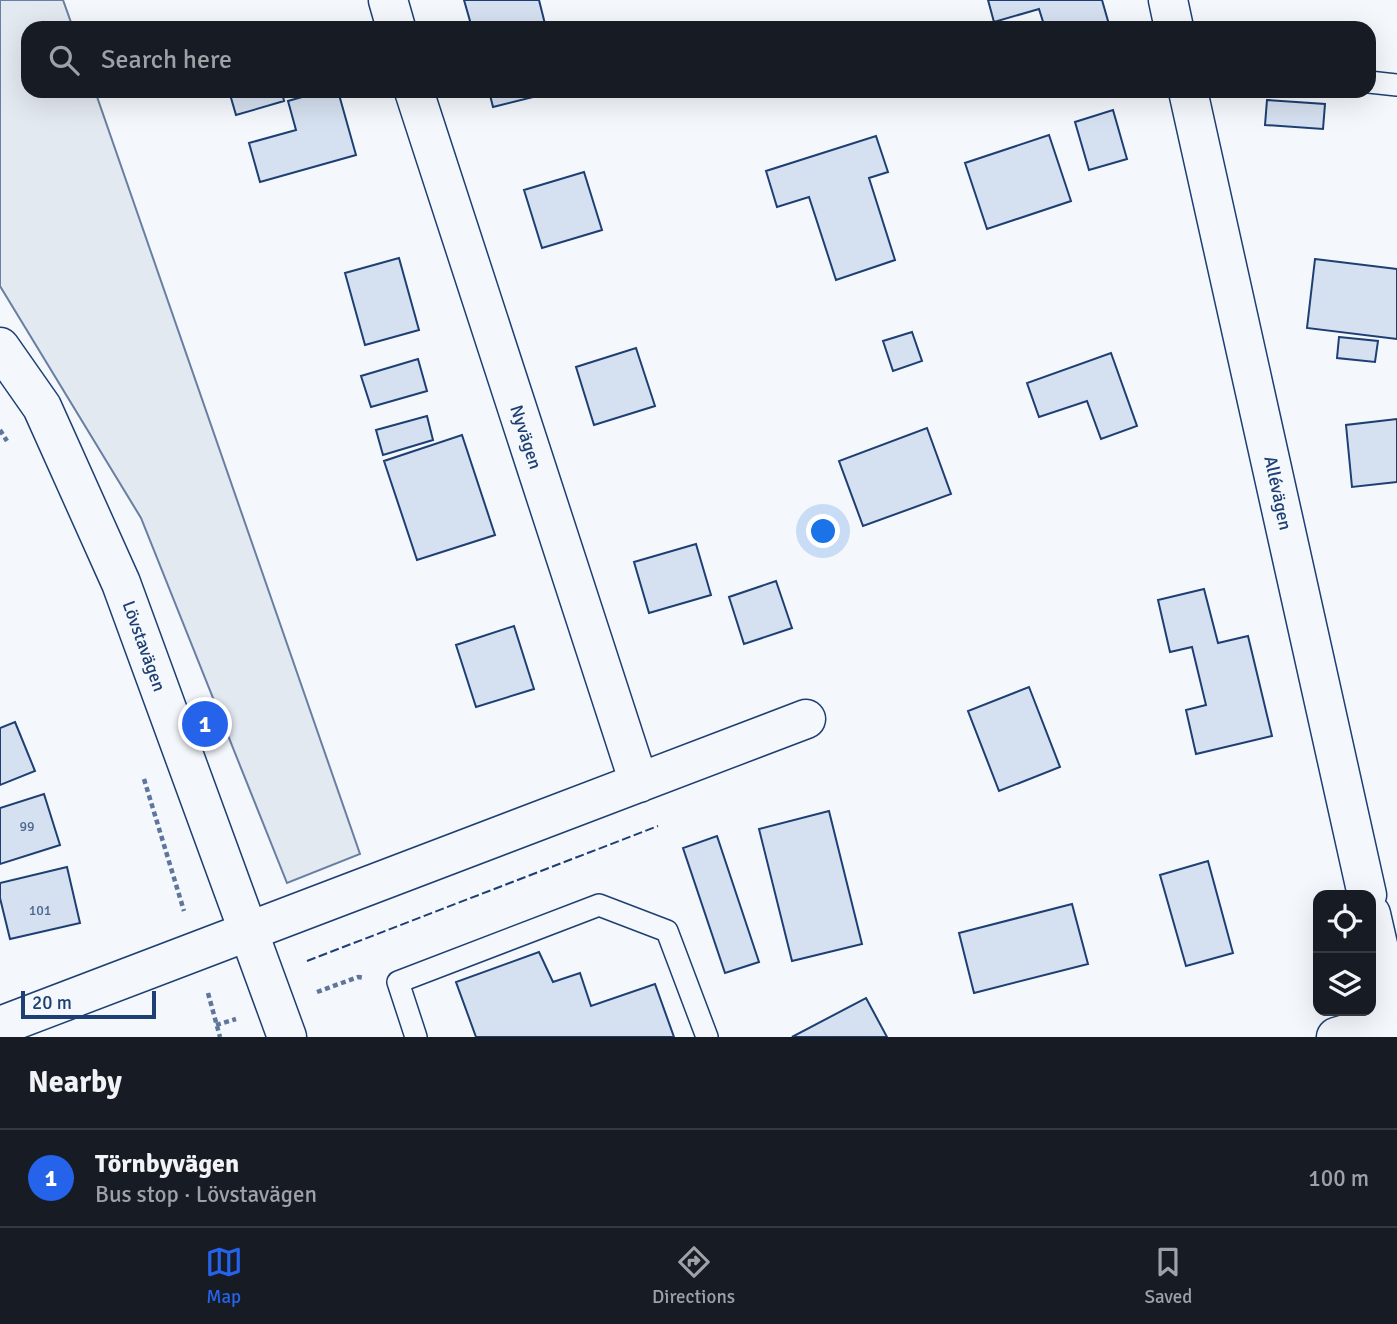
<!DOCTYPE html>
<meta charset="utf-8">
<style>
body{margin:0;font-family:Signika,sans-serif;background:#20242c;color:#f1f3f6}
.controls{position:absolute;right:21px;bottom:21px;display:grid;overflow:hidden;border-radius:14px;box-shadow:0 7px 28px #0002}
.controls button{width:63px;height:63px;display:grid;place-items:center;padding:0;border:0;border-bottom:2px solid #363941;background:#171b24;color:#f1f3f6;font:35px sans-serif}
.scale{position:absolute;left:21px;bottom:18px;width:135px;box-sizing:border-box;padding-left:7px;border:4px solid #1d3f73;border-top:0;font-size:19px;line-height:24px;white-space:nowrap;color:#1d3f73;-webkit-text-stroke:5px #f4f7fb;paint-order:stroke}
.you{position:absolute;left:824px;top:532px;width:24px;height:24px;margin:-18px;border:5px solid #fff;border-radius:50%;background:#1a73e8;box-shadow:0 0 0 10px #1a73e833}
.badge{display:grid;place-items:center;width:46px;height:46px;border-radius:50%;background:#2563eb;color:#fff;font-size:23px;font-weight:700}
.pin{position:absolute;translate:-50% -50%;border:4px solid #fff;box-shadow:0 2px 7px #0006}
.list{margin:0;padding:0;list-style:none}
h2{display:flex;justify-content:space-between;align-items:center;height:91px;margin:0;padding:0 28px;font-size:30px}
h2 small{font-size:23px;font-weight:400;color:#9ea1a6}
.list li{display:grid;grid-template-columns:46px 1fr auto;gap:21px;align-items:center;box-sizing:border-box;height:98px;padding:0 28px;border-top:2px solid #363941}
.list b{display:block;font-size:26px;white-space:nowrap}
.list p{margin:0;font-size:23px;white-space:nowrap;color:#9ea1a6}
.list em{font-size:23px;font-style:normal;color:#9ea1a6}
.icon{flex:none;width:38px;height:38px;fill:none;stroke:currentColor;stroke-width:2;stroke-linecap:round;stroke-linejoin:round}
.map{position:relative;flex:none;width:1397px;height:1037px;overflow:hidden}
.search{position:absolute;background:#171b24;box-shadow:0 7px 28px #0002;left:21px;right:21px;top:21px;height:77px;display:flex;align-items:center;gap:18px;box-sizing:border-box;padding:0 24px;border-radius:21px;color:#9ea1a6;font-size:26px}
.sheet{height:189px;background:#171b24}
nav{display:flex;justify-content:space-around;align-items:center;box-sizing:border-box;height:98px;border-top:2px solid #363941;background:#171b24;font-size:19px;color:#9ea1a6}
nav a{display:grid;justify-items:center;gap:4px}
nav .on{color:#2563eb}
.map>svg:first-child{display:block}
.green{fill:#e3e9f0;stroke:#687fa3;stroke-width:2}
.building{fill:#d5e0f0;stroke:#1d3f73;stroke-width:2}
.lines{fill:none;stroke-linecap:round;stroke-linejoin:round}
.service-casing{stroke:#1d3f73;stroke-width:24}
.minor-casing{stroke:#1d3f73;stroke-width:41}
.tertiary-casing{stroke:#1d3f73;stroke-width:41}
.path{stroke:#5e769c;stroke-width:4.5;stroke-dasharray:5 3.5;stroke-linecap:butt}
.service{stroke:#f4f7fb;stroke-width:21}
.minor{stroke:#f4f7fb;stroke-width:38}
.tertiary{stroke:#f4f7fb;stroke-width:38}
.fence{stroke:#1d3f73;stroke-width:2;stroke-dasharray:9 3.5;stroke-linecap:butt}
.labels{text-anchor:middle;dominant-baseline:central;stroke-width:5;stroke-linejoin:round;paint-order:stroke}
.number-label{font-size:14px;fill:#4b6792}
.street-label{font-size:18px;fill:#1d3f73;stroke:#f4f7fb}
</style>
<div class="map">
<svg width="1397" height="1037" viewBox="0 0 1397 1037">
<rect width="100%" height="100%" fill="#f4f7fb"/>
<!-- green -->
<path class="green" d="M 0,0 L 63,0 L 73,28 L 28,28 L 28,91 L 95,91 L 360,854 L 287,883 L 141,518 L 0,286 Z"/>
<!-- building -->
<path class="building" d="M 464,0 L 539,0 L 546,28 L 472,28 Z
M 988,0 L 1102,0 L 1110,28 L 1045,28 L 1039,9 L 994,22 Z
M 229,91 L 282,91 L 284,101 L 236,115 Z
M 323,91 L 338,91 L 356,155 L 260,182 L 249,143 L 296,130 L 288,101 Z
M 489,91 L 531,91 L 533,97 L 493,107 Z
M 1267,100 L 1325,104 L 1323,129 L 1265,125 Z
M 1113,110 L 1127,159 L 1089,170 L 1075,122 Z
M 1049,135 L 1071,201 L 987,229 L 965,163 Z
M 876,136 L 888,172 L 869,178 L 895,260 L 836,280 L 809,197 L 777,207 L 766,171 Z
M 584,172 L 602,230 L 542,248 L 524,190 Z
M 399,258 L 419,330 L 365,345 L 345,273 Z
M 1315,259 L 1397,269 L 1397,339 L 1307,328 Z
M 912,332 L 922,361 L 893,371 L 883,341 Z
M 1339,337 L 1378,341 L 1375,362 L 1337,358 Z
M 636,348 L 655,406 L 594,425 L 576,367 Z
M 1111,353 L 1137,426 L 1101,439 L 1087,401 L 1039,417 L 1027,383 Z
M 418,359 L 427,391 L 371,407 L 361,376 Z
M 427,416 L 433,440 L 383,455 L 376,430 Z
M 1397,419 L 1397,482 L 1352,487 L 1346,425 Z
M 927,428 L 951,494 L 863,526 L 839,461 Z
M 462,435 L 495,535 L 417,560 L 384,461 Z
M 696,544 L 711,595 L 649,613 L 634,562 Z
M 776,581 L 792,628 L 744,644 L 729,597 Z
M 1204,589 L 1218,643 L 1248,636 L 1272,736 L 1196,754 L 1186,710 L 1206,705 L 1192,647 L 1170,652 L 1158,600 Z
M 514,626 L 534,689 L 476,707 L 456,645 Z
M 1029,687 L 1060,767 L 999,791 L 968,711 Z
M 15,722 L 35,771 L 0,785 L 0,728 Z
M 44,794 L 60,845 L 0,864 L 0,808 Z
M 829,811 L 862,944 L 792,961 L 759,829 Z
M 717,836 L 759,962 L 725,973 L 683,848 Z
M 1208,861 L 1233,953 L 1186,966 L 1160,875 Z
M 67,867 L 80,923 L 10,939 L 0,898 L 0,883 Z
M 1072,904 L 1088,964 L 974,993 L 959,933 Z
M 539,952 L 553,982 L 580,973 L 591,1006 L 655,984 L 674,1037 L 476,1037 L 456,982 Z
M 866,998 L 887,1037 L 792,1037 Z"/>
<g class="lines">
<defs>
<path id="service" d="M 1369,82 L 1397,85
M 416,1037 L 398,982 L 599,905 L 667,931 L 707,1037"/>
<path id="minor" d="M 388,0 L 396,28
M 1168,0 L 1174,28
M 414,91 L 639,783
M 1188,91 L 1367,895
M 1371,914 L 1395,1019
M 0,1026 L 806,719
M 1336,1037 L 1397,1018"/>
<path id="tertiary" d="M 0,347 L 42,407 L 121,583 L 287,1037"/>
</defs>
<!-- service casing -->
<use href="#service" class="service-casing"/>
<!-- minor casing -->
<use href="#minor" class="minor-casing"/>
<!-- tertiary casing -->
<use href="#tertiary" class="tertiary-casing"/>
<!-- path -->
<path class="path" d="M 0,430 L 7,441
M 144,779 L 184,911
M 317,992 L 358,977 L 365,978
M 208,993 L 220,1037
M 216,1025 L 236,1019"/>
<!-- service -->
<use href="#service" class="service"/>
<!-- minor -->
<use href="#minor" class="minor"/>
<!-- tertiary -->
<use href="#tertiary" class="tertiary"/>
<!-- fence -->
<path class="fence" d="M 307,961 L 658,826"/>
</g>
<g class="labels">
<!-- number labels -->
<g class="number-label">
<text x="27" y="826">99</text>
<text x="40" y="910">101</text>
</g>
<!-- street labels -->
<g class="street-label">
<text transform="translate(526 437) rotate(72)">Nyvägen</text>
<text transform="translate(1278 493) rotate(78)">Allévägen</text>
<text transform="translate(144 646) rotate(70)">Lövstavägen</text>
</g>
</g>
</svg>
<div class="controls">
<button><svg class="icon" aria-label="locate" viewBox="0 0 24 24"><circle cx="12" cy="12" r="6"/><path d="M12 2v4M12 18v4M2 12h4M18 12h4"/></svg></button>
<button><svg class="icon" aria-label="layers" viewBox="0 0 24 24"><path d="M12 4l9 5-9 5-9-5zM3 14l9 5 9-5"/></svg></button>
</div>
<div class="scale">20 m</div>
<div class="you"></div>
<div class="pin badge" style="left:205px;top:724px">1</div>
<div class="search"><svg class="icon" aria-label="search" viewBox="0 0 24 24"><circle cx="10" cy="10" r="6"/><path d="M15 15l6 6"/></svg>Search here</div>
</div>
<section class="sheet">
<h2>Nearby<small></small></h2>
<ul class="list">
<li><span class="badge">1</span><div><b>Törnbyvägen</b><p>Bus stop · Lövstavägen</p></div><em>100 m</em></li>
</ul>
</section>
<nav>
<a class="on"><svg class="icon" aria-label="map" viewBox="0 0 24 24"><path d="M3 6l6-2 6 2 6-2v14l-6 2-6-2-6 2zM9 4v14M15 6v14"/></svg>Map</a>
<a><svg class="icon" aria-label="directions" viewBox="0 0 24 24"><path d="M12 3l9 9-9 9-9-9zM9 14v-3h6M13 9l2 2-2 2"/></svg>Directions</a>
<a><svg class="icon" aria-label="saved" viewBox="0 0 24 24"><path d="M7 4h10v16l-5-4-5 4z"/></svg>Saved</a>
</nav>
